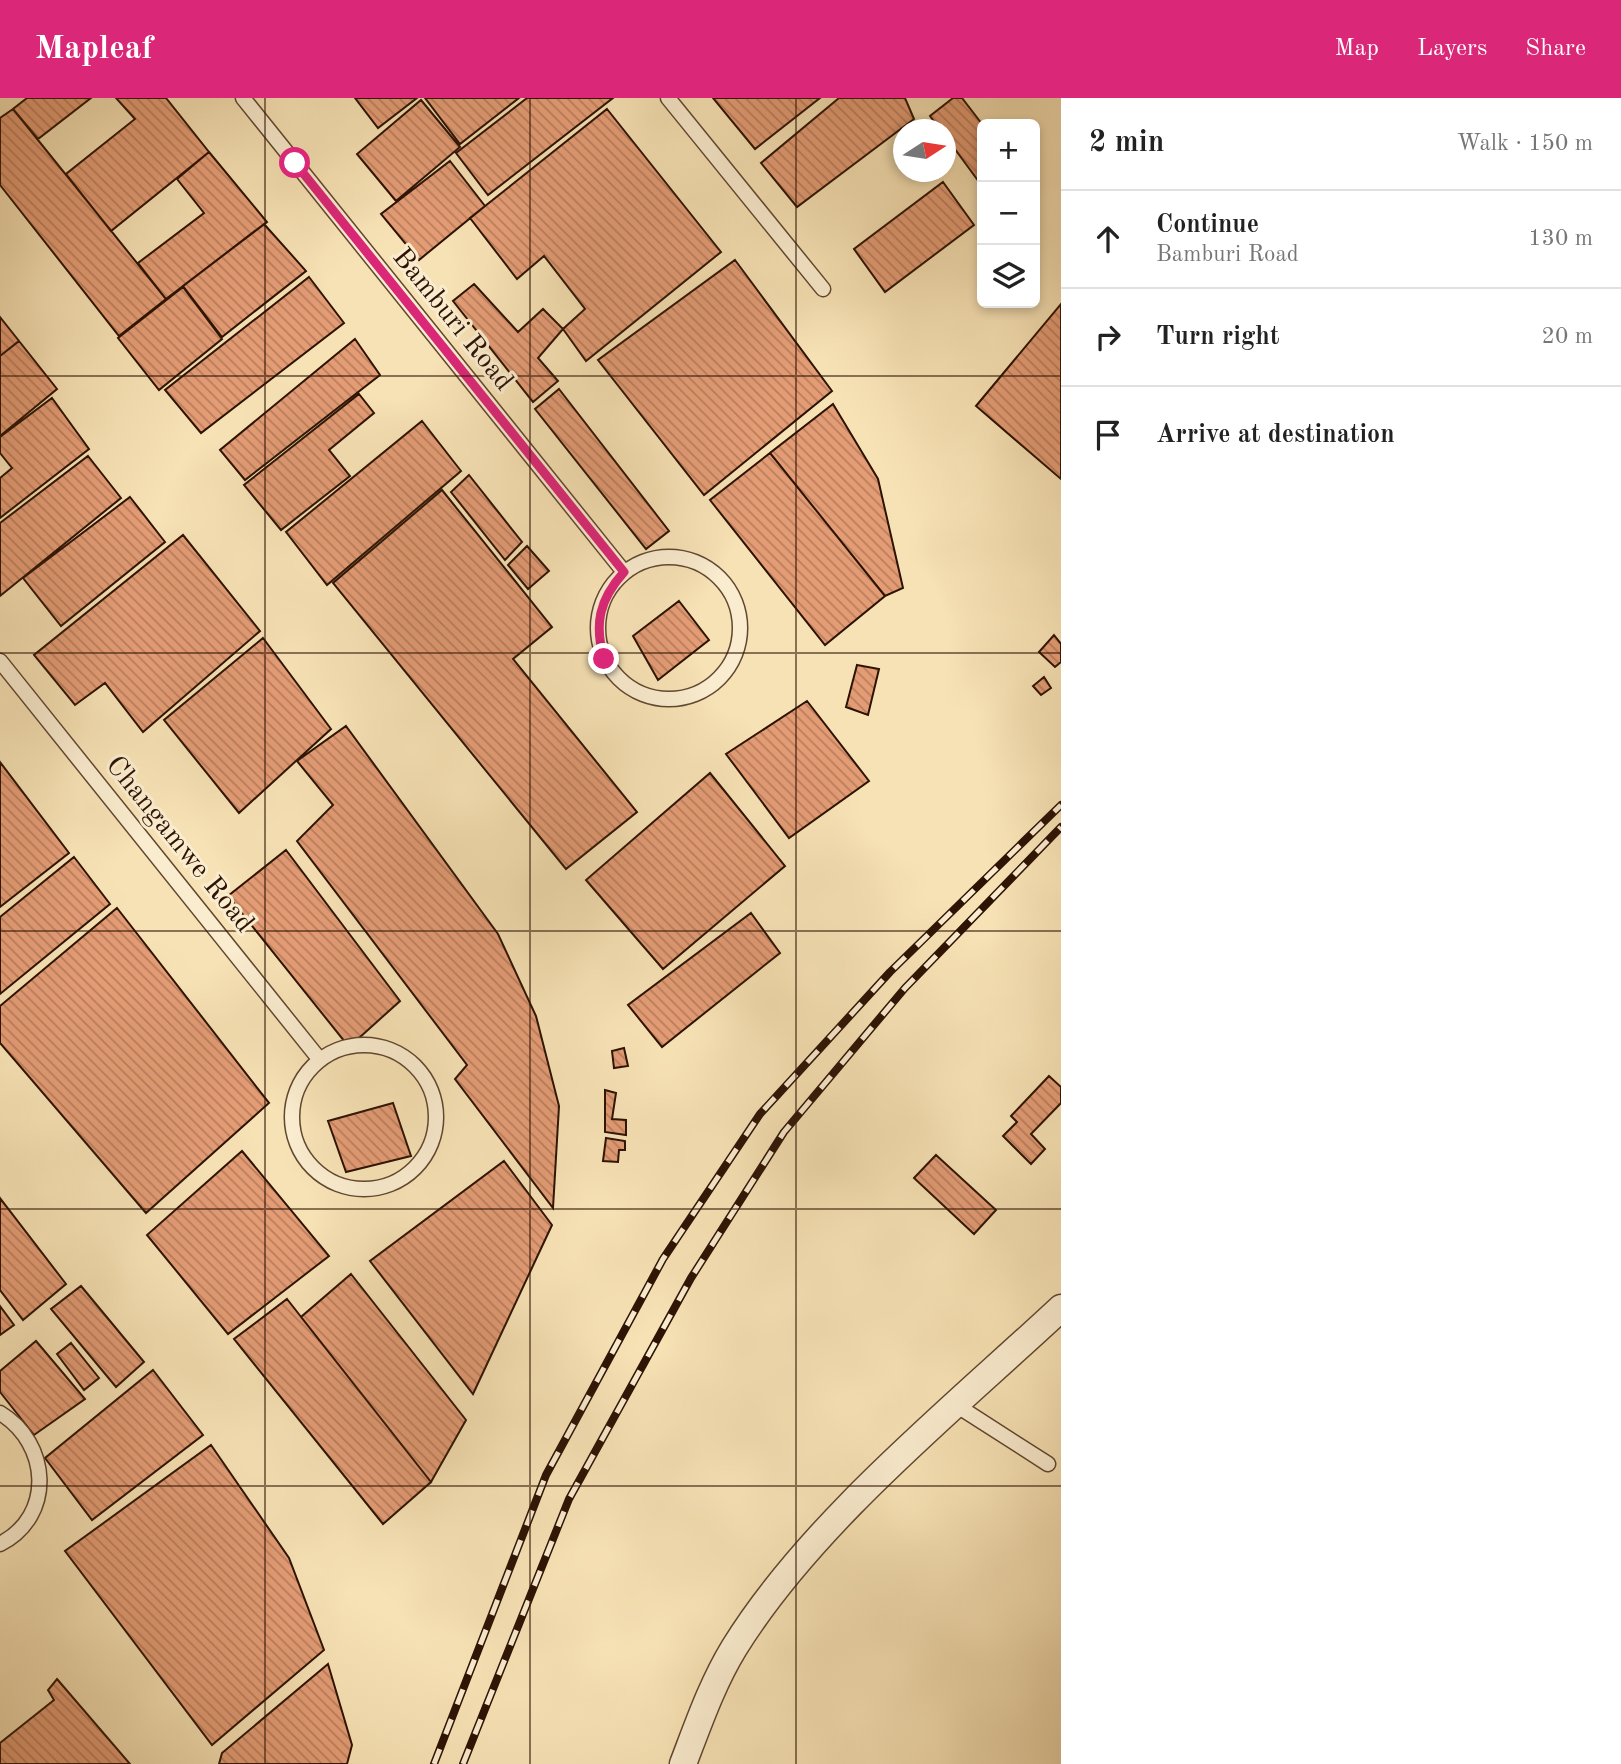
<!DOCTYPE html>
<meta charset="utf-8">
<style>
body{margin:0;font-family:"Old Standard TT",serif;background:#f6f6f6;color:#222}
.controls{position:absolute;right:21px;top:21px;display:grid;overflow:hidden;border-radius:10px;box-shadow:0 4px 10px #0003}
.controls button{width:63px;height:63px;display:grid;place-items:center;padding:0;border:0;border-bottom:2px solid #e0e0e0;background:#fff;color:#222;font:35px sans-serif}
.compass{position:absolute;left:893px;top:21px;width:63px;height:63px;border-radius:50%;background:#fff;box-shadow:0 4px 10px #0003;rotate:78deg}
.stop{position:absolute;width:21px;height:21px;margin:-16px;border:5px solid #db2777;border-radius:50%;background:#fff}
.stop.end{background:#db2777;border-color:#fff;box-shadow:0 2px 7px #0008}
.list{margin:0;padding:0;list-style:none}
h2{display:flex;justify-content:space-between;align-items:center;height:91px;margin:0;padding:0 28px;font-size:30px}
h2 small{font-size:23px;font-weight:400;color:#767676}
.list li{display:grid;grid-template-columns:46px 1fr auto;gap:21px;align-items:center;box-sizing:border-box;height:98px;padding:0 28px;border-top:2px solid #e0e0e0}
.list b{display:block;font-size:26px;white-space:nowrap}
.list p{margin:0;font-size:23px;white-space:nowrap;color:#767676}
.list em{font-size:23px;font-style:normal;color:#767676}
.icon{flex:none;width:38px;height:38px;fill:none;stroke:currentColor;stroke-width:2;stroke-linecap:round;stroke-linejoin:round}
.map{position:relative;flex:none;width:1061px;height:1666px;overflow:hidden}
header{display:flex;align-items:center;gap:42px;box-sizing:border-box;height:98px;padding:0 35px;background:#db2777;color:#fff}
header strong{font-size:33px}
nav{display:flex;gap:38px;margin-inline-start:auto;font-size:24px}
main{display:flex}
aside{flex:1;background:#fff}
.map>svg:first-child{display:block}
.building{fill:url(#building-back-hatch);stroke:#2d1304;stroke-width:2}
.lines{fill:none;stroke-linecap:round;stroke-linejoin:round}
.lane-casing{stroke:#604730;stroke-width:17}
.street-casing{stroke:#604730;stroke-width:29}
.lane{stroke:#faeccf;stroke-width:14}
.street{stroke:#faeccf;stroke-width:26}
.rail-casing{stroke:#2d1304;stroke-width:8}
.rail{stroke:#faeccf;stroke-width:5;stroke-dasharray:16;stroke-linecap:butt}
.route{stroke:#db2777;stroke-width:9}
.grid{fill:none;stroke:#2d1304;stroke-width:2;stroke-opacity:0.55}
.labels{text-anchor:middle;dominant-baseline:central;stroke-width:6;stroke-linejoin:round;paint-order:stroke}
.street-label{font-size:28px;fill:#2d1304;stroke:#faeccf}
</style>
<header>
<strong>Mapleaf</strong>
<nav><a>Map</a><a>Layers</a><a>Share</a></nav>
</header>
<main>
<div class="map">
<svg width="1061" height="1666" viewBox="0 0 1061 1666">
<defs>
<pattern id="building-back-hatch" width="6" height="6" patternUnits="userSpaceOnUse" patternTransform="scale(1.75)"><rect width="6" height="6" fill="#e49c75"/><path d="M-1 5l2 2M0 0l6 6M5-1l2 2" fill="none" stroke="#b97e5e"/></pattern>
</defs>
<rect width="100%" height="100%" fill="#f7e2b5"/>
<filter id="stains"><feTurbulence type="fractalNoise" baseFrequency=".00286" numOctaves="4"/><feColorMatrix values="0 0 0 0 .2 0 0 0 0 .09 0 0 0 0 .02 0 0 0 .5 -.17"/></filter>
<radialGradient id="worn" r=".72"><stop offset=".6" stop-color="#630" stop-opacity="0"/><stop offset="1" stop-color="#630" stop-opacity=".3"/></radialGradient>
<!-- building -->
<path class="building" d="M 27,0 L 91,0 L 38,41 L 13,11 Z
M 116,0 L 166,0 L 209,54 L 111,133 L 66,76 L 135,21 Z
M 355,0 L 417,0 L 378,30 Z
M 425,0 L 519,0 L 460,46 Z
M 527,0 L 613,0 L 488,97 L 456,55 Z
M 713,0 L 820,0 L 755,51 Z
M 839,0 L 905,0 L 914,21 L 797,109 L 761,65 Z
M 953,0 L 962,0 L 982,26 L 982,88 L 946,39 L 946,32 L 940,32 L 930,18 Z
M 421,2 L 460,49 L 396,103 L 357,56 Z
M 13,11 L 166,201 L 119,238 L 0,87 L 0,20 Z
M 607,11 L 721,154 L 586,263 L 563,231 L 585,211 L 544,158 L 517,181 L 470,120 Z
M 209,54 L 267,124 L 166,201 L 138,165 L 204,115 L 177,81 Z
M 450,63 L 485,108 L 419,162 L 381,116 Z
M 943,84 L 974,127 L 885,194 L 854,151 Z
M 264,126 L 306,173 L 222,239 L 183,188 Z
M 735,162 L 832,293 L 704,397 L 598,262 Z
M 309,179 L 344,225 L 201,335 L 165,292 Z
M 474,186 L 518,234 L 543,211 L 563,231 L 538,260 L 558,283 L 533,304 L 453,203 Z
M 183,189 L 222,241 L 159,292 L 118,240 Z
M 1061,206 L 1061,381 L 976,308 Z
M 0,219 L 19,243 L 0,258 Z
M 355,241 L 380,277 L 245,382 L 220,352 Z
M 19,243 L 57,291 L 0,338 L 0,258 Z
M 559,291 L 669,433 L 646,451 L 535,311 Z
M 359,296 L 374,315 L 329,352 L 350,378 L 281,432 L 244,387 Z
M 52,300 L 89,351 L 0,420 L 0,380 L 12,370 L 0,355 L 0,339 Z
M 833,306 L 878,381 L 903,490 L 885,498 L 770,355 Z
M 422,323 L 461,373 L 327,487 L 286,434 Z
M 770,355 L 885,498 L 825,547 L 710,402 Z
M 88,358 L 121,400 L 0,498 L 0,425 Z
M 469,377 L 522,444 L 505,462 L 451,394 Z
M 442,392 L 552,529 L 513,561 L 637,714 L 566,771 L 333,485 Z
M 130,399 L 165,444 L 61,528 L 23,480 Z
M 183,437 L 260,533 L 143,634 L 105,585 L 75,607 L 34,557 Z
M 527,448 L 549,473 L 528,491 L 508,467 Z
M 679,503 L 709,542 L 658,582 L 633,538 Z
M 1054,537 L 1061,546 L 1061,564 L 1055,569 L 1039,554 Z
M 263,540 L 331,631 L 239,715 L 164,622 Z
M 857,567 L 879,571 L 868,617 L 846,609 Z
M 1044,579 L 1051,590 L 1041,597 L 1033,588 Z
M 807,603 L 869,683 L 789,740 L 726,656 Z
M 346,628 L 498,836 L 536,918 L 559,1008 L 553,1110 L 455,981 L 467,967 L 297,743 L 333,707 L 297,663 Z
M 0,664 L 69,755 L 0,809 Z
M 710,675 L 785,768 L 663,871 L 586,782 Z
M 286,752 L 400,903 L 349,949 L 228,798 Z
M 74,759 L 110,806 L 0,896 L 0,819 Z
M 117,810 L 269,1005 L 146,1115 L 0,945 L 0,908 Z
M 751,815 L 780,855 L 662,949 L 628,907 Z
M 624,950 L 628,968 L 614,970 L 612,953 Z
M 1049,978 L 1061,989 L 1061,1005 L 1031,1036 L 1045,1051 L 1031,1066 L 1003,1038 L 1017,1024 L 1011,1018 Z
M 605,992 L 616,995 L 612,1021 L 626,1022 L 626,1037 L 605,1034 Z
M 393,1005 L 411,1058 L 346,1074 L 328,1023 Z
M 606,1040 L 625,1043 L 625,1052 L 619,1052 L 618,1064 L 603,1063 Z
M 242,1053 L 329,1158 L 228,1236 L 147,1137 Z
M 936,1057 L 996,1112 L 974,1136 L 914,1080 Z
M 504,1063 L 552,1127 L 473,1296 L 370,1163 Z
M 0,1100 L 66,1186 L 23,1222 L 0,1192 Z
M 351,1176 L 466,1322 L 431,1384 L 301,1219 Z
M 81,1188 L 144,1264 L 116,1289 L 51,1211 Z
M 287,1201 L 431,1384 L 383,1426 L 234,1241 Z
M 0,1208 L 14,1227 L 0,1237 Z
M 36,1243 L 85,1301 L 34,1337 L 0,1294 L 0,1273 Z
M 71,1245 L 99,1280 L 84,1292 L 57,1256 Z
M 153,1272 L 203,1337 L 92,1422 L 45,1360 Z
M 211,1347 L 289,1460 L 324,1552 L 212,1647 L 65,1453 Z
M 328,1566 L 352,1647 L 347,1666 L 219,1666 L 222,1655 Z
M 57,1581 L 130,1666 L 0,1666 L 0,1645 L 54,1602 L 48,1592 Z"/>
<g class="lines">
<defs>
<path id="lane" d="M 243,0 L 624,474
M 668,0 L 823,191
M598 530a71 71 0 1 1 142 0a71 71 0 1 1-142 0Z
M 0,563 L 320,962
M292 1019a72 72 0 1 1 144 0a72 72 0 1 1-144 0Z
M 956,1307 L 1048,1366
M 0,1315 C 50,1345 55,1418 0,1446"/>
<path id="street" d="M 683,1666 C 698,1627 712,1586 734,1550 C 811,1425 954,1310 1061,1210"/>
</defs>
<!-- lane casing -->
<use href="#lane" class="lane-casing"/>
<!-- street casing -->
<use href="#street" class="street-casing"/>
<!-- lane -->
<use href="#lane" class="lane"/>
<!-- street -->
<use href="#street" class="street"/>
<defs>
<path id="rail" d="M 434,1666 L 546,1377 L 663,1161 L 760,1016 L 890,874 L 1061,707
M 463,1666 L 569,1401 L 691,1180 L 784,1034 L 905,890 L 1061,729"/>
</defs>
<!-- rail casing -->
<use href="#rail" class="rail-casing"/>
<!-- rail -->
<use href="#rail" class="rail"/>
</g>
<g class="lines">
<!-- route -->
<path class="route" d="M 295,65 L 624,474 C 599,502 594,526 604,561"/>
</g>
<!-- grid -->
<path class="grid" d="M 265,0 L 265,1666M 530,0 L 530,1666M 796,0 L 796,1666M 0,278 L 1061,278M 0,555 L 1061,555M 0,833 L 1061,833M 0,1111 L 1061,1111M 0,1388 L 1061,1388"/>
<g class="labels">
<!-- street labels -->
<g class="street-label">
<text transform="translate(452 222) rotate(51)">Bamburi Road</text>
<text transform="translate(179 747) rotate(51)">Changamwe Road</text>
</g>
</g>
<rect width="100%" height="100%" filter="url(#stains)"/>
<rect width="100%" height="100%" fill="url(#worn)"/>
</svg>
<div class="controls">
<button>+</button>
<button>−</button>
<button><svg class="icon" aria-label="layers" viewBox="0 0 24 24"><path d="M12 4l9 5-9 5-9-5zM3 14l9 5 9-5"/></svg></button>
</div>
<svg class="compass" viewBox="-18 -18 36 36"><path d="M0-13l5 13h-10z" fill="#e53935"/><path d="M0 13l5-13h-10z" fill="#767676"/></svg>
<div class="stop" style="left:295px;top:65px"></div>
<div class="stop end" style="left:604px;top:561px"></div>
</div>
<aside>
<h2>2 min<small>Walk · 150 m</small></h2>
<ul class="list">
<li><svg class="icon" aria-label="ahead" viewBox="0 0 24 24"><path d="M12 20V5M6 11l6-6 6 6"/></svg><div><b>Continue</b><p>Bamburi Road</p></div><em>130 m</em></li>
<li><svg class="icon" aria-label="right" viewBox="0 0 24 24"><path d="M7 20v-9h11M14 6l5 5-5 5"/></svg><div><b>Turn right</b></div><em>20 m</em></li>
<li><svg class="icon" aria-label="arrive" viewBox="0 0 24 24"><path d="M6 21V4h12l-3 4 3 4H6"/></svg><div><b>Arrive at destination</b></div></li>
</ul>
</aside>
</main>
